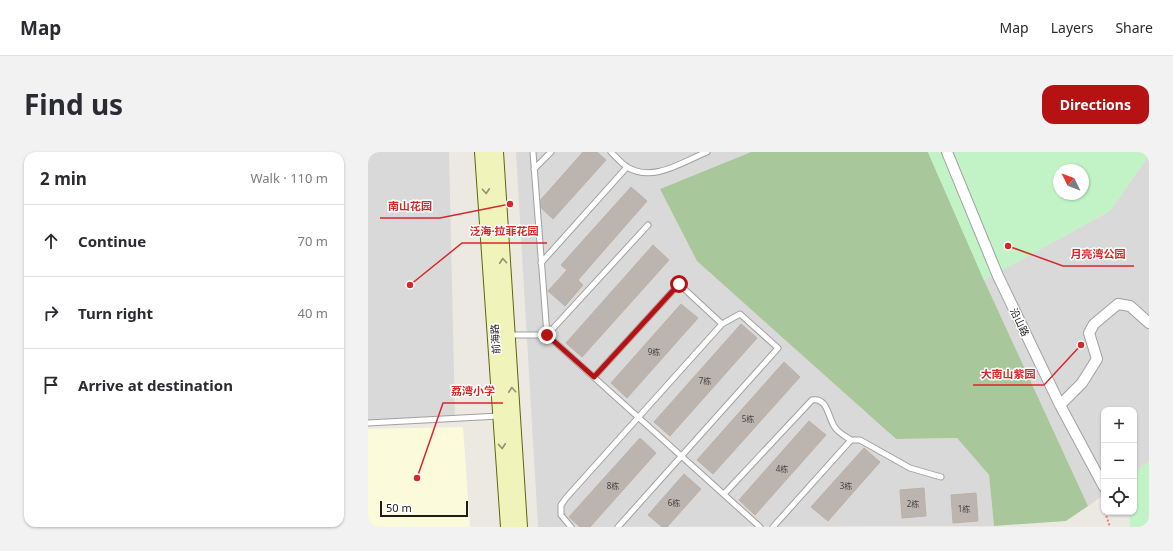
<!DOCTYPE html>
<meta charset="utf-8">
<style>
body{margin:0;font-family:"Noto Sans","Noto Sans SC",sans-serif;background:#f2f2f3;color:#2b2b33}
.controls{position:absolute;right:12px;bottom:12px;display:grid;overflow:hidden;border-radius:8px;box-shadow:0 1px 3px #0004}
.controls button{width:36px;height:36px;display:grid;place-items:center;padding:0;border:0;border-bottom:1px solid #e1e1e2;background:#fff;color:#2b2b33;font:20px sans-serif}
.compass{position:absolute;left:685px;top:12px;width:36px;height:36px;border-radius:50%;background:#fff;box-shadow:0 1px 3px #0004;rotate:313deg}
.scale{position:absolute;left:12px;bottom:10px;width:88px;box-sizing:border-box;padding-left:4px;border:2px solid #1c1c1c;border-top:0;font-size:11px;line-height:14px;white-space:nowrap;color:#1c1c1c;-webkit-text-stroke:3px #fff;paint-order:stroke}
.stop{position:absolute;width:12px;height:12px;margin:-9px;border:3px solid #b51213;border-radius:50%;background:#fff}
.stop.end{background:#b51213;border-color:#fff;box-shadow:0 1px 4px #0008}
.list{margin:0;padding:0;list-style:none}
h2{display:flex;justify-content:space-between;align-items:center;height:52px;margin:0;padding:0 16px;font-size:17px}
h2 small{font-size:13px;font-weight:400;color:#7c7c81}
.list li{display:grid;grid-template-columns:26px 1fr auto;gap:12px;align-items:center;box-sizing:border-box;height:72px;padding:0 16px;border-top:1px solid #e1e1e2}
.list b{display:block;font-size:15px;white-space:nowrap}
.list em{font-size:13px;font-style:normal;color:#7c7c81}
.icon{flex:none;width:22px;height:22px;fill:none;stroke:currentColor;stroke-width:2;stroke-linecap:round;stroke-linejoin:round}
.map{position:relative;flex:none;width:781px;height:375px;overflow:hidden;border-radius:12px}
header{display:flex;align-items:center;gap:24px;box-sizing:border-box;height:56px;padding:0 20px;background:#fff;border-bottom:1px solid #e1e1e2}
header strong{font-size:19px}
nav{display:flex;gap:22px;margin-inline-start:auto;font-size:14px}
.intro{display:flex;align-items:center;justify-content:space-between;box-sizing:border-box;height:96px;padding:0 24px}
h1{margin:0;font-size:28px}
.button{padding:10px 18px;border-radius:12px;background:#b51213;color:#fff;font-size:14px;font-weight:700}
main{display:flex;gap:24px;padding:0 24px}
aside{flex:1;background:#fff;border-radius:12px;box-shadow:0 1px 3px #0004}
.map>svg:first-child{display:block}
.residential{fill:#dad9d9}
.education{fill:#fbfbdc}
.forest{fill:#a8c89b}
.park{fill:#c2f3c6;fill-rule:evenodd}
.building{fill:#bcb5af;stroke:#bcb0a6}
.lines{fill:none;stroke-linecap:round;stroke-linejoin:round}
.lane-casing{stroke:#a0a0a0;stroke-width:7}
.street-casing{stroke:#a0a0a0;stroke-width:12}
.secondary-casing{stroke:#5e670e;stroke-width:16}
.path{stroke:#ec8073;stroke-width:2;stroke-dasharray:2 2;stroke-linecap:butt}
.lane{stroke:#fff;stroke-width:5}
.street{stroke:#fff;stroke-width:10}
.secondary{stroke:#f0f3ba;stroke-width:14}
.oneway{stroke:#919273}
.route{stroke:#b51213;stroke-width:5}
.labels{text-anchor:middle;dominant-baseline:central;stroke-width:3;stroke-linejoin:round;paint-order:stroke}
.number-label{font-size:8px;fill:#444241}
.street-label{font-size:10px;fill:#1c1c1c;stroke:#fff}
.leader{fill:none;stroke:#d62828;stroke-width:1.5}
.callout-dot{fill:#d62828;stroke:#fff;stroke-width:1.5}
.callout-label{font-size:11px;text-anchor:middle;font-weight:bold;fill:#d62828;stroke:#fff;stroke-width:3;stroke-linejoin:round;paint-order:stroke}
</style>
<header>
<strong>Map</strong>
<nav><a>Map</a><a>Layers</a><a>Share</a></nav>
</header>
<div class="intro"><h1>Find us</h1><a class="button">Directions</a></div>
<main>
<aside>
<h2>2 min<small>Walk · 110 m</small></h2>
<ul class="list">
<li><svg class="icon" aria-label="ahead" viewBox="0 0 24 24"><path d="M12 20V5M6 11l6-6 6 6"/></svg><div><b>Continue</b></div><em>70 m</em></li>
<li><svg class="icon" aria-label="right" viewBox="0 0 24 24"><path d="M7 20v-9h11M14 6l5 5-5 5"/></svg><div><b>Turn right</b></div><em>40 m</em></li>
<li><svg class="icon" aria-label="arrive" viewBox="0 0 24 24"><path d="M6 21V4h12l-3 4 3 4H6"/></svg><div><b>Arrive at destination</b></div></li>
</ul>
</aside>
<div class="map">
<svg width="781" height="375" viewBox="0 0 781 375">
<rect width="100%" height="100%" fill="#ece9e2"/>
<!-- residential -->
<path class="residential" d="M 0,0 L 81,0 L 87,266 L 0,271 Z
M 148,0 L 383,0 L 292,37 L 527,287 L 589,286 L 621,323 L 626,374 L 170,375 Z
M 781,3 L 781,309 L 766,321 L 766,258 L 736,258 L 736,343 L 720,354 L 616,128 L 742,59 Z"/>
<!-- education -->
<path class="education" d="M 95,275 L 102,375 L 0,375 L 0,277 Z"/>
<!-- forest -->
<path class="forest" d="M 383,0 L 560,0 L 616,128 L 720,354 L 698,369 L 626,374 L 621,323 L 589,286 L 528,287 L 329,109 L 292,37 Z"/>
<!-- park -->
<path class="park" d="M 560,0 L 781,0 L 781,3 L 742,59 L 616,128 ZM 691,18 L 715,18 L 715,42 L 691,42 Z
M 781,309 L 781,375 L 762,375 L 761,360 L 766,360 L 766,321 Z"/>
<!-- building -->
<path class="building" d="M 215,0 L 229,0 L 238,8 L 185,67 L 169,52 Z
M 263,35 L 279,49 L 210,128 L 215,133 L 197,154 L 180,139 L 199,118 L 193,113 Z
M 285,93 L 301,108 L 214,205 L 198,191 Z
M 313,152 L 330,166 L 259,246 L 243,231 Z
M 373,172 L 389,186 L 302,284 L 286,270 Z
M 416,210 L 432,225 L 345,322 L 329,308 Z
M 441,269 L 458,283 L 387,363 L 371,348 Z
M 272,286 L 288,301 L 222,375 L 212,375 L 201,365 Z
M 496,296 L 512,310 L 460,369 L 443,355 Z
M 316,322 L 333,337 L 299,375 L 294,375 L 280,363 Z
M 556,336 L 558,364 L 534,366 L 532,338 Z
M 608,341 L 610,369 L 585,371 L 583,343 Z"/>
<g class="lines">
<defs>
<path id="lane" d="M 165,0 L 179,183
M 243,0 C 248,5 253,11 259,15 C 285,31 314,10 339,0
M 166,17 L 183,0
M 173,111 L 259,15
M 141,183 L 179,183 L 392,375
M 179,183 L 280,73
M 226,225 L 311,132 L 354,172
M 0,271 L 131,264
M 356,342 L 444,248 C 459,245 460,264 466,274 C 470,281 477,284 483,288
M 203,375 L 193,363 L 193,353 L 198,346 L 354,172 L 372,162 L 410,196 L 250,375
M 405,375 L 483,288 L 492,288 L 542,316 L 573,325"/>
<path id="street" d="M 579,0 L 630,124 L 692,253 L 736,335
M 692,253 L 714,231 L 729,207 L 721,181 L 726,172 L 750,152 L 762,154 L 781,171"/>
<path id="secondary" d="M 114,0 L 140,375
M 128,0 L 152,375"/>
</defs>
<!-- lane casing -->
<use href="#lane" class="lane-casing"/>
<!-- street casing -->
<use href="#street" class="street-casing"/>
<!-- secondary casing -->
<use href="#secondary" class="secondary-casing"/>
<!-- path -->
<path class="path" d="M 736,347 L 734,348 L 736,355
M 737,360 L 742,375"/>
<!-- lane -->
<use href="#lane" class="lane"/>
<!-- street -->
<use href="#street" class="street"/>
<!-- secondary -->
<use href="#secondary" class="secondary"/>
</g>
<!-- one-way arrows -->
<defs><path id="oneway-chevron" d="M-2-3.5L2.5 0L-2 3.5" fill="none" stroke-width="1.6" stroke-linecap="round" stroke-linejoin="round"/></defs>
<g class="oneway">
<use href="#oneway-chevron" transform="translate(118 39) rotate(86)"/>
<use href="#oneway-chevron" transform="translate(135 109) rotate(-94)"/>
<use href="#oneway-chevron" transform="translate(144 238) rotate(-94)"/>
<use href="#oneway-chevron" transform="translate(134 294) rotate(86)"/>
</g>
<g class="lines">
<!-- route -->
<path class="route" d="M 179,183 L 226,225 L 311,132"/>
</g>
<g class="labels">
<!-- number labels -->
<g class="number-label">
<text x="286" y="199">9栋</text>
<text x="337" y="228">7栋</text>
<text x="380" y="266">5栋</text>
<text x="414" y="316">4栋</text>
<text x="245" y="333">8栋</text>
<text x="478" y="333">3栋</text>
<text x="306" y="350">6栋</text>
<text x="545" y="351">2栋</text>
<text x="596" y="356">1栋</text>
</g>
<!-- street labels -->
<g class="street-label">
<text transform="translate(652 170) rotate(64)">沿山路</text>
<text transform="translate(127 187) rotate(-94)">前海路</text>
</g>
</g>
<!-- callouts -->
<path class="leader" d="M142 52L72 66H12M42 133L94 91H179M640 94L695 114H766M713 193L676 233H605M49 326L75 251H135"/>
<g class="callout-dot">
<circle cx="142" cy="52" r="4"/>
<circle cx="42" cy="133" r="4"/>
<circle cx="640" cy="94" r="4"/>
<circle cx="713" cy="193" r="4"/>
<circle cx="49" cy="326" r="4"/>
</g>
<g class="callout-label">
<text x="42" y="58">南山花园</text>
<text x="136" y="83">泛海·拉菲花园</text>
<text x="730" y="106">月亮湾公园</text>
<text x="640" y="226">大南山紫园</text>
<text x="105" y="243">荔湾小学</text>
</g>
</svg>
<div class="controls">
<button>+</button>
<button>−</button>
<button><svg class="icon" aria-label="locate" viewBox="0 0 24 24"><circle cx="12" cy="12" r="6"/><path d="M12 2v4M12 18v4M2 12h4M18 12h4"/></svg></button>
</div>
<svg class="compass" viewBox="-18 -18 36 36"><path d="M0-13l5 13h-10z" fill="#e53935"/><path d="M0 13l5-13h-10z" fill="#7c7c81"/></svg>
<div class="scale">50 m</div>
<div class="stop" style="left:311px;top:132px"></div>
<div class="stop end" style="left:179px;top:183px"></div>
</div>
</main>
